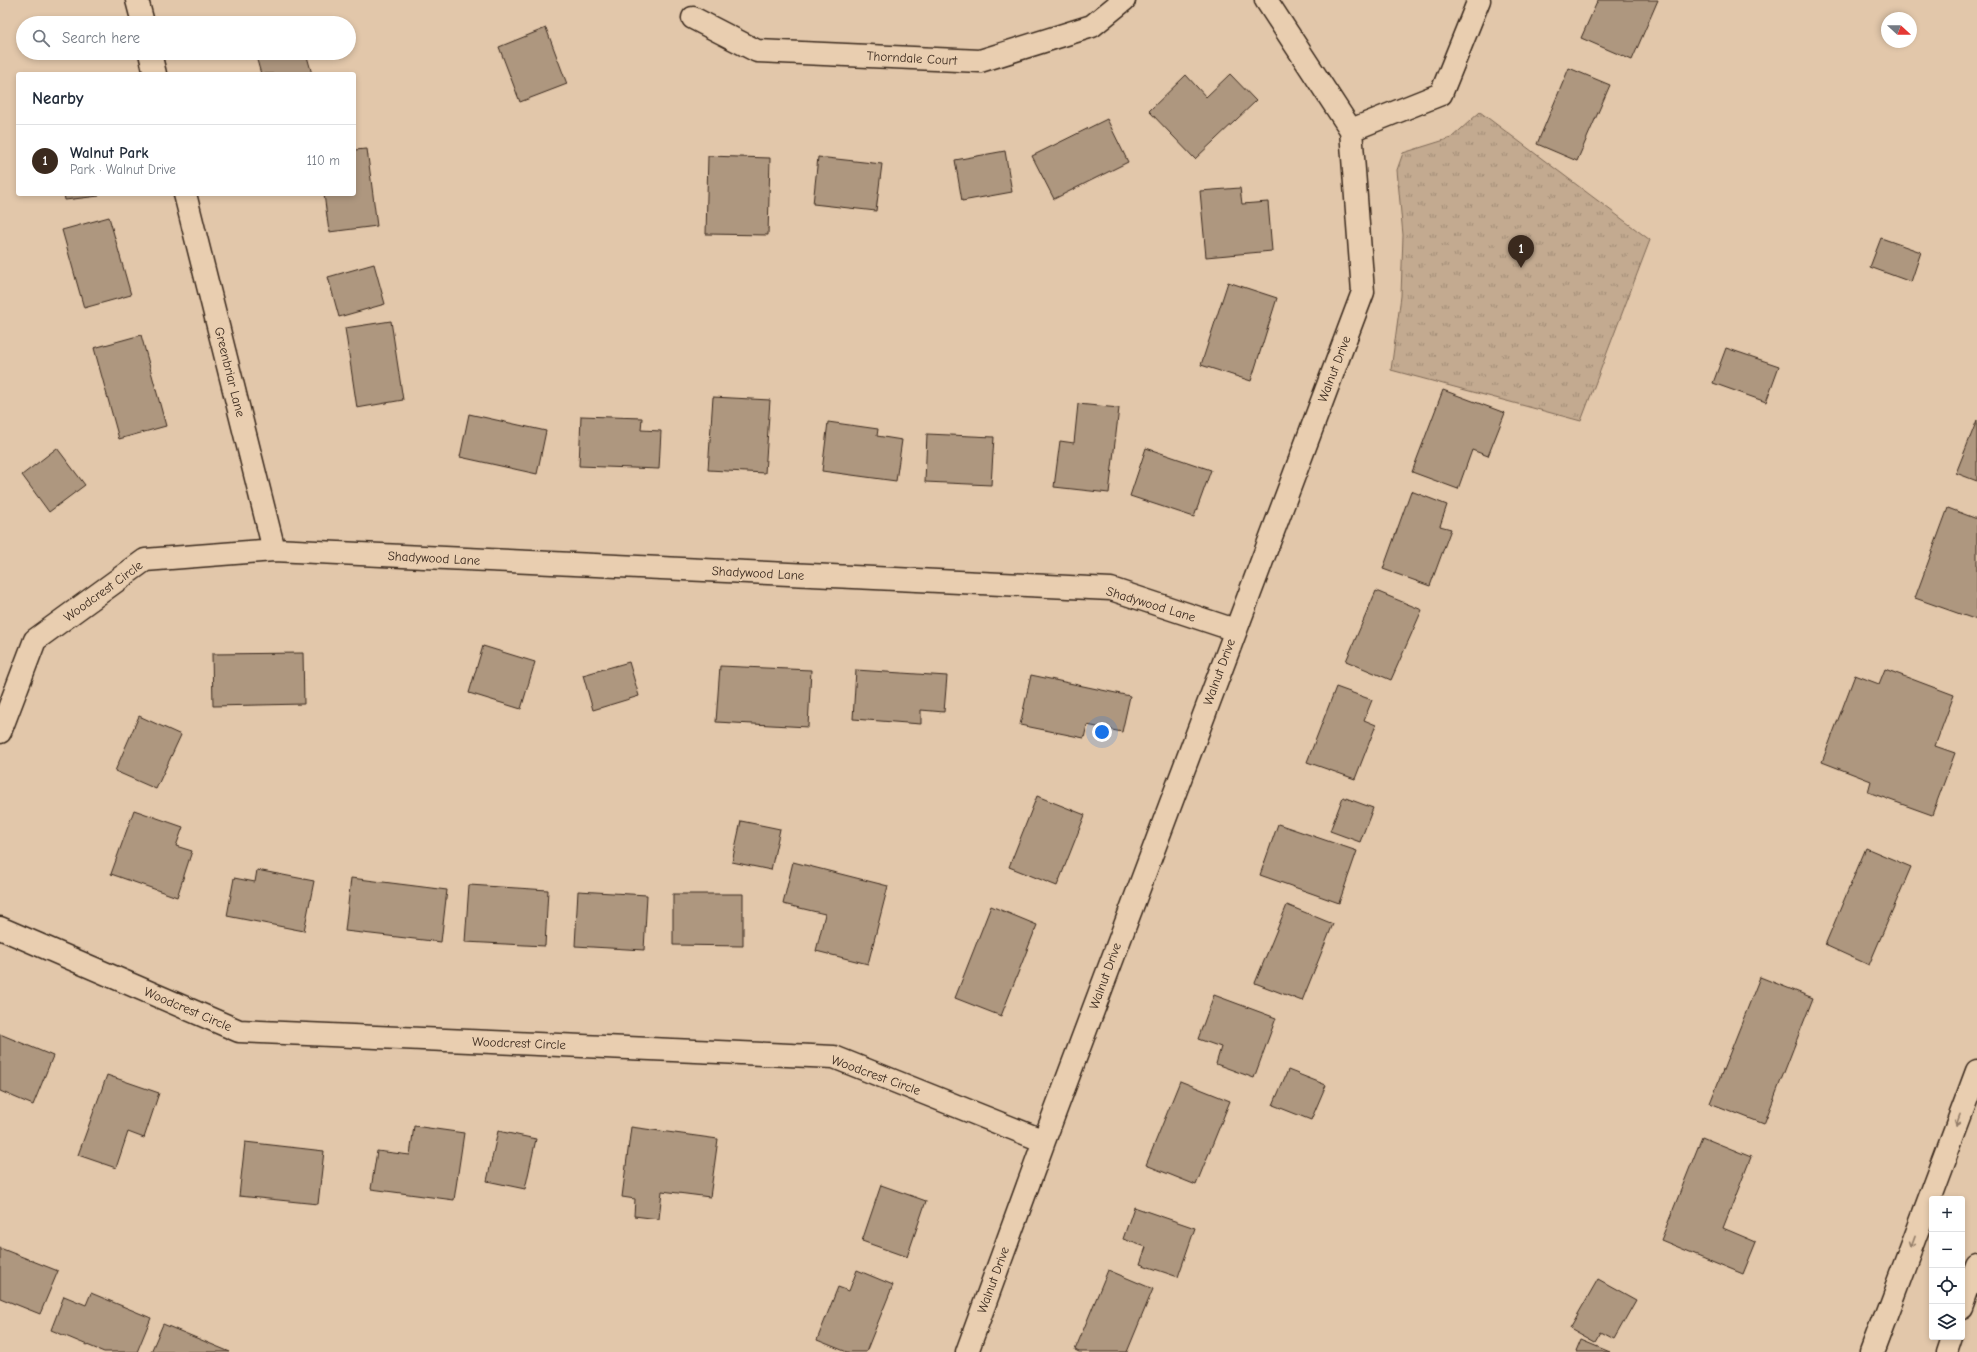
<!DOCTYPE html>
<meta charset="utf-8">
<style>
body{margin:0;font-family:"Comic Neue",sans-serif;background:#f2f2f3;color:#1f2937}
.controls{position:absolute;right:12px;bottom:12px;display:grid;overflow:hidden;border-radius:4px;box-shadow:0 2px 6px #0003}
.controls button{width:36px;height:36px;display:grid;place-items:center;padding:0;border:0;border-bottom:1px solid #e0e1e3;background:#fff;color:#1f2937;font:20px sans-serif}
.compass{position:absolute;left:1881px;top:12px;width:36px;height:36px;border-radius:50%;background:#fff;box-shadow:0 2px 6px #0003;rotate:111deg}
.you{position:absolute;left:1102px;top:732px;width:14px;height:14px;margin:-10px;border:3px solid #fff;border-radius:50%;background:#1a73e8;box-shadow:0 0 0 6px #1a73e833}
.badge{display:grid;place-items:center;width:26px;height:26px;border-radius:50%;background:#3b2a1e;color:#fff;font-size:13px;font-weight:700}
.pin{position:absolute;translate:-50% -33px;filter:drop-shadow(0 1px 2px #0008)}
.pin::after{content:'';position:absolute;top:21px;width:14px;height:12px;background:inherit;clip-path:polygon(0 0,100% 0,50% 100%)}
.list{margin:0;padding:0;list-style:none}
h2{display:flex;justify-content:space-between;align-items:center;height:52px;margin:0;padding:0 16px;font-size:17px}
h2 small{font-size:13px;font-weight:400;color:#747a83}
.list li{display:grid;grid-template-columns:26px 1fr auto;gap:12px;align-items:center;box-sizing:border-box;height:72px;padding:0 16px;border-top:1px solid #e0e1e3}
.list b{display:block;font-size:15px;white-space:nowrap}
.list p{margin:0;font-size:13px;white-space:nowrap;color:#747a83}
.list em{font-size:13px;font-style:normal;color:#747a83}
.icon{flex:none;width:22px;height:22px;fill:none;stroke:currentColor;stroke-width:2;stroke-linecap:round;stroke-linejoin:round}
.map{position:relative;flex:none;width:1977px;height:1352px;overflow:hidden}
.search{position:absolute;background:#fff;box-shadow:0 2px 6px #0003;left:16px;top:16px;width:340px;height:44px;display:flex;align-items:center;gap:10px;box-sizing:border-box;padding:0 14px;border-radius:22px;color:#747a83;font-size:15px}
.panel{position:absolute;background:#fff;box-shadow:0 2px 6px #0003;left:16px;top:72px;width:340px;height:124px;border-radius:4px}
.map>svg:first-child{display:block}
.grass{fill:url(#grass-tufts);stroke:#7f6a57}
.building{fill:#ae977f;stroke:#3b2a1e}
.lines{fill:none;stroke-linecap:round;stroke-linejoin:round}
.minor-casing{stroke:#3b2a1e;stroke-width:25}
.major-casing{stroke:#3b2a1e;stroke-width:25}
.minor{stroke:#e9ceb0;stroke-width:22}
.major{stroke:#e9ceb0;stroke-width:22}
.oneway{stroke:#927c67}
.labels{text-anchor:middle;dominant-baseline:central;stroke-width:4;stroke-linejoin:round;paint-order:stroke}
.street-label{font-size:13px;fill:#3b2a1e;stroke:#e9ceb0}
</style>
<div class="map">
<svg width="1977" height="1352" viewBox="0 0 1977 1352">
<defs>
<pattern id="grass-tufts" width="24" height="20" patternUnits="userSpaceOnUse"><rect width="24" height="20" fill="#c3aa90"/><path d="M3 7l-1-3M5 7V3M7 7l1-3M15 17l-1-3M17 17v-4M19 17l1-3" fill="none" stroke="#a08b75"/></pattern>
</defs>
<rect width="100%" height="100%" fill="#e2c7aa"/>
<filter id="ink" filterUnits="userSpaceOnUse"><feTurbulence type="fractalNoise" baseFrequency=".025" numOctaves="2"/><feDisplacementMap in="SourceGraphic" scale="8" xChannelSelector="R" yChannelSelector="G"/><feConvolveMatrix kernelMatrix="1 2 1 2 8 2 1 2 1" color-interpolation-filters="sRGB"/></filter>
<g filter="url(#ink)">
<!-- grass -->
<path class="grass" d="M 1480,112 L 1650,240 L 1581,421 L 1391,370 L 1401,296 L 1403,235 L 1397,170 L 1403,153 L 1451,138 Z"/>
<!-- building -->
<path class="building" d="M 1598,0 L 1658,0 L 1632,60 L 1581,38 Z
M 546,28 L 567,84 L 520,102 L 499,47 Z
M 255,53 L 306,53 L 312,74 L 261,74 Z
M 1569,68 L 1610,85 L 1577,161 L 1537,144 Z
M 1230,74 L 1256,101 L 1195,159 L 1149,111 L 1186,75 L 1206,97 Z
M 1107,119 L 1128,162 L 1054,199 L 1032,156 Z
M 367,149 L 377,226 L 329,232 L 324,194 L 354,194 L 354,150 Z
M 1005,151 L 1012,192 L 962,201 L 955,160 Z
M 708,156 L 770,158 L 768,235 L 706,234 Z
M 818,157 L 882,164 L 876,211 L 813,204 Z
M 1240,188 L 1242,204 L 1268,202 L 1272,251 L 1206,257 L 1200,191 Z
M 64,194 L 98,194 L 99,196 L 65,200 Z
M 109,217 L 131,295 L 84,308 L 62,230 Z
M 1881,238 L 1921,252 L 1911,282 L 1870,267 Z
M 374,264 L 385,304 L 339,317 L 328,277 Z
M 1228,282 L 1277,298 L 1251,381 L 1201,365 Z
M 391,321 L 403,400 L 357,408 L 345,328 Z
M 141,335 L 166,426 L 119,439 L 94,348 Z
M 1726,348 L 1779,366 L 1766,402 L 1713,383 Z
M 1443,390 L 1505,413 L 1488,456 L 1472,450 L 1458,489 L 1412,472 Z
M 713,397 L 770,400 L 765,473 L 708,470 Z
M 1078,404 L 1119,408 L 1109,493 L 1054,487 L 1060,441 L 1074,443 Z
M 469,414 L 546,431 L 537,474 L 460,457 Z
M 581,416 L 642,418 L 641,430 L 661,431 L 659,469 L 579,466 Z
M 1977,420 L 1977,481 L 1956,473 Z
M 828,422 L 878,429 L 877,436 L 902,440 L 896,481 L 822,471 Z
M 927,434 L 994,437 L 991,485 L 925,482 Z
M 57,448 L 85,485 L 49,512 L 22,475 Z
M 1146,448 L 1211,470 L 1194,517 L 1130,496 Z
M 1411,491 L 1447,505 L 1440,526 L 1451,529 L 1430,586 L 1383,569 Z
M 1948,508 L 1977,519 L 1977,620 L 1915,598 Z
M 1376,591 L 1422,610 L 1391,680 L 1346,661 Z
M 483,646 L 535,662 L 521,709 L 469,693 Z
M 303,653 L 304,704 L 213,706 L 212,654 Z
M 629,662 L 639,696 L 593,710 L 583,675 Z
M 720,666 L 811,670 L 808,727 L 716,722 Z
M 1885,669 L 1954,695 L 1935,746 L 1955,753 L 1932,815 L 1868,792 L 1871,781 L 1822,762 L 1855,675 L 1879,684 Z
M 856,670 L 947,676 L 944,712 L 921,710 L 921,724 L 853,719 Z
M 1031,675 L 1130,696 L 1122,732 L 1087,725 L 1084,738 L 1020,725 Z
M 1336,687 L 1372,700 L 1364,720 L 1376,725 L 1355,779 L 1307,762 Z
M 139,716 L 181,735 L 156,789 L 115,771 Z
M 1037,796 L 1085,815 L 1057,886 L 1009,867 Z
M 1343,797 L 1373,808 L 1360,842 L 1330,831 Z
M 134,810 L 183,827 L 176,846 L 192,851 L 177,897 L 111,874 Z
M 741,821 L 780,829 L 771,870 L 732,862 Z
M 1278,824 L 1357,851 L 1339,903 L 1260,875 Z
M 1866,848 L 1911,867 L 1869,965 L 1825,945 Z
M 793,862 L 888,886 L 868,964 L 816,951 L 825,914 L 783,904 Z
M 257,870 L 314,881 L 304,931 L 227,916 L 234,878 L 255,882 Z
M 351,878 L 447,890 L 441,942 L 345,931 Z
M 469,885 L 548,890 L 545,946 L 465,942 Z
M 578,891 L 647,895 L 644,950 L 575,946 Z
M 673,894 L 743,894 L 743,946 L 673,945 Z
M 1287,905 L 1333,924 L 1302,1001 L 1255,983 Z
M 991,906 L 1037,925 L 1001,1016 L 955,998 Z
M 1760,977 L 1813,998 L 1764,1124 L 1710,1103 Z
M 1214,995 L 1276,1018 L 1254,1078 L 1216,1064 L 1221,1047 L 1198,1039 Z
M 0,1034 L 53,1056 L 33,1105 L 0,1091 Z
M 1288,1070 L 1326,1085 L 1311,1120 L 1273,1105 Z
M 107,1075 L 159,1093 L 144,1138 L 128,1132 L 116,1168 L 78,1155 Z
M 1180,1081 L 1230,1101 L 1196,1185 L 1146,1165 Z
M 414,1126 L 464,1133 L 454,1200 L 371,1189 L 377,1151 L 410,1155 Z
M 631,1127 L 718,1139 L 710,1197 L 662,1191 L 659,1219 L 634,1216 L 635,1199 L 622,1197 Z
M 498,1131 L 536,1139 L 525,1189 L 487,1181 Z
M 1702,1137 L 1751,1157 L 1723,1228 L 1756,1242 L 1743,1274 L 1661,1240 Z
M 245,1142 L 324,1151 L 318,1204 L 239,1196 Z
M 881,1185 L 926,1201 L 907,1257 L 862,1241 Z
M 1134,1207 L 1195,1228 L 1178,1277 L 1140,1264 L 1146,1247 L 1123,1239 Z
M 0,1248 L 58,1271 L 40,1314 L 0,1298 Z
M 857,1270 L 893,1285 L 866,1352 L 847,1352 L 817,1340 L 838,1287 L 849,1291 Z
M 1108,1270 L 1153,1289 L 1127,1352 L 1079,1352 L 1075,1350 Z
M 1598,1279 L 1636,1300 L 1614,1339 L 1601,1332 L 1595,1342 L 1570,1328 Z
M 91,1293 L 151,1318 L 137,1352 L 104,1352 L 51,1330 L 64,1296 L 86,1305 Z
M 163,1324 L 230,1352 L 151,1352 Z
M 1581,1340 L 1610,1352 L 1576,1352 Z"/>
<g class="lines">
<defs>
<path id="minor" d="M 137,0 L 143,23
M 693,18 L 757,51 L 980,61 L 1092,26 L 1124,0
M 150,53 L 155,74
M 1351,130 L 1441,94 L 1479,0
M 185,194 L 274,550
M 0,732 L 35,640 L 145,560 L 274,550 L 1111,589 L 1235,630
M 0,928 L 239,1031 L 834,1057 L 1044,1141
M 967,1352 L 1044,1141 L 1363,292 L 1351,130 L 1266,0"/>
<path id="major" d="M 1962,1308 L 1977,1267
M 1872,1352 L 1977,1071
M 1946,1352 L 1951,1337"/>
</defs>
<!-- minor casing -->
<use href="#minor" class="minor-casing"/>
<!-- major casing -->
<use href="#major" class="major-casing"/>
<!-- minor -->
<use href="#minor" class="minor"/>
<!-- major -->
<use href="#major" class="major"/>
</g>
<!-- one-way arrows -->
<defs><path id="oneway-shaft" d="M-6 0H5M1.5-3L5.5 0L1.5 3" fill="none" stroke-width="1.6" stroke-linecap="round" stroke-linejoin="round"/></defs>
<g class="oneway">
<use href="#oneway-shaft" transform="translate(1958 1120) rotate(110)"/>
<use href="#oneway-shaft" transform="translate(1913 1242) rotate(110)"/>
</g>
</g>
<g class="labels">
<!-- street labels -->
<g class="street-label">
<text transform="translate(912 58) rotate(3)">Thorndale Court</text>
<text transform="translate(1334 369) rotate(-69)">Walnut Drive</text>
<text transform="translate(230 372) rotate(76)">Greenbriar Lane</text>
<text transform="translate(434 558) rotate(3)">Shadywood Lane</text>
<text transform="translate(758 573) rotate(3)">Shadywood Lane</text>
<text transform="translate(103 591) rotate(-36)">Woodcrest Circle</text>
<text transform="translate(1151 604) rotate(17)">Shadywood Lane</text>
<text transform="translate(1219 672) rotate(-70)">Walnut Drive</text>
<text transform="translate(1105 976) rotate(-70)">Walnut Drive</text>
<text transform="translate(188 1009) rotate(23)">Woodcrest Circle</text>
<text transform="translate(519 1043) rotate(2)">Woodcrest Circle</text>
<text transform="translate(876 1075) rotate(20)">Woodcrest Circle</text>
<text transform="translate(993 1280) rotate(-70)">Walnut Drive</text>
</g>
</g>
</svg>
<div class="controls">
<button>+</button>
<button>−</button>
<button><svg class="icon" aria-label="locate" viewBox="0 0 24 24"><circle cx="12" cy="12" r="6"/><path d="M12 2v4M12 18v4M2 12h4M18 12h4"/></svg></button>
<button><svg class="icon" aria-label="layers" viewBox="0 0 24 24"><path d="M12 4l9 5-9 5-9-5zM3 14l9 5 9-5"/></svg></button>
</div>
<svg class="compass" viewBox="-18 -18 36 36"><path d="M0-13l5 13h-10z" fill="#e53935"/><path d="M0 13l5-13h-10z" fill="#747a83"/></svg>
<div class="you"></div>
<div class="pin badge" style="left:1521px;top:268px">1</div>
<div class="search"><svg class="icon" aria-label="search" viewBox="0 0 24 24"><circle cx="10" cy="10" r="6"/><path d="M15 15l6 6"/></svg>Search here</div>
<section class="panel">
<h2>Nearby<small></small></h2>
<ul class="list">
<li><span class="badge">1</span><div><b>Walnut Park</b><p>Park · Walnut Drive</p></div><em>110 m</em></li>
</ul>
</section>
</div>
